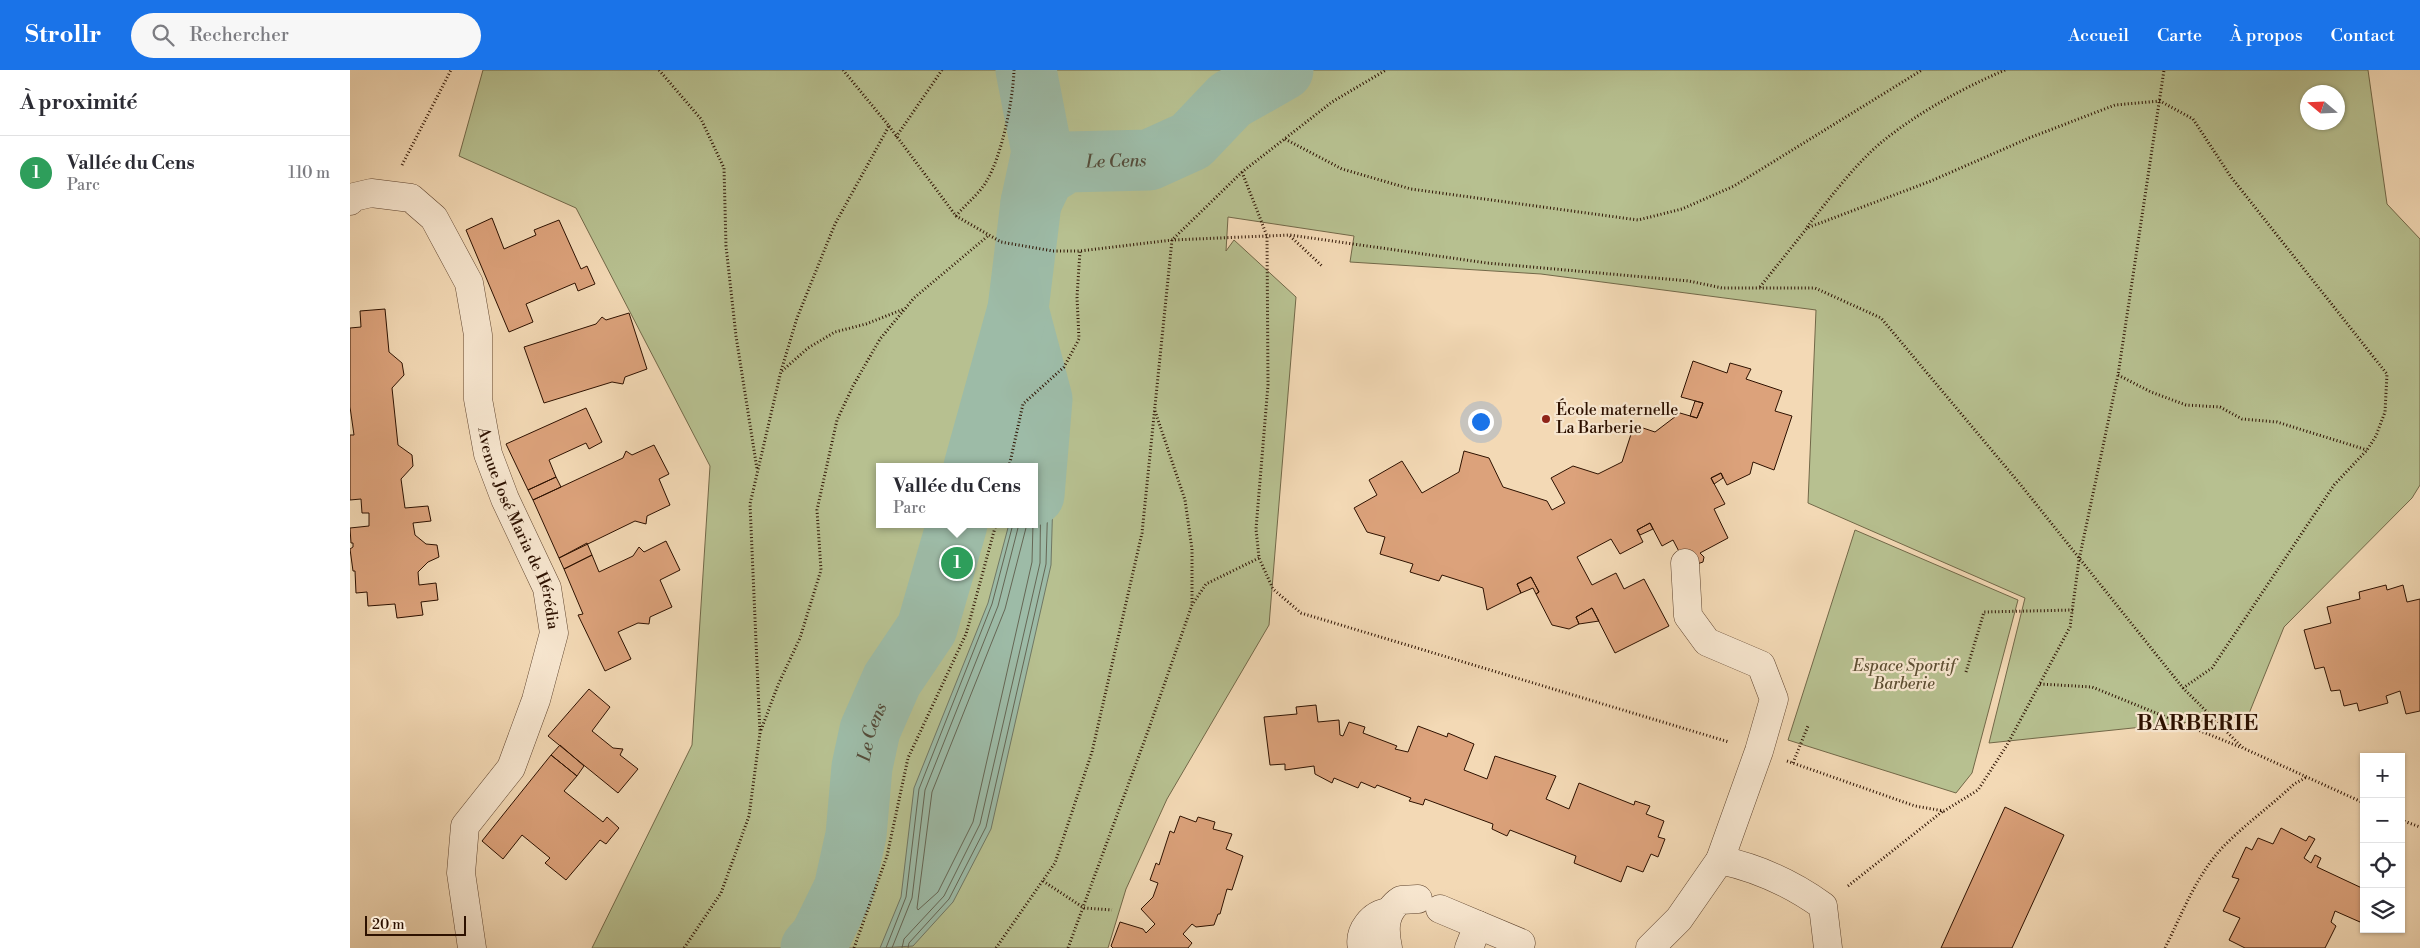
<!DOCTYPE html>
<html lang="fr">
<meta charset="utf-8">
<style>
body{margin:0;font-family:"Libre Bodoni",serif;background:#f7f7f7;color:#2b2b33}
.controls{position:absolute;right:15px;bottom:15px;display:grid;overflow:hidden;border-radius:0px;box-shadow:0 1px 4px #0004}
.controls button{width:45px;height:45px;display:grid;place-items:center;padding:0;border:0;border-bottom:1px solid #e1e1e2;background:#fff;color:#2b2b33;font:25px sans-serif}
.compass{position:absolute;left:1950px;top:15px;width:45px;height:45px;border-radius:50%;background:#fff;box-shadow:0 1px 4px #0004;rotate:289deg}
.scale{position:absolute;left:15px;bottom:12px;width:101px;box-sizing:border-box;padding-left:5px;border:2px solid #2d1100;border-top:0;font-size:14px;line-height:18px;white-space:nowrap;color:#2d1100;-webkit-text-stroke:4px #f7e6cf;paint-order:stroke}
.you{position:absolute;left:1130px;top:351px;width:18px;height:18px;margin:-12px;border:4px solid #fff;border-radius:50%;background:#1a73e8;box-shadow:0 0 0 8px #1a73e833}
.badge{display:grid;place-items:center;width:32px;height:32px;border-radius:50%;background:#1a73e8;color:#fff;font-size:16px;font-weight:700}
.pin{position:absolute;translate:-50% -50%;border:2px solid #fff;box-shadow:0 1px 5px #0006}
.popup{position:absolute;left:526px;top:393px;width:162px;height:65px;box-sizing:border-box;display:grid;place-content:center;border-radius:0px;background:#fff;filter:drop-shadow(0 1px 4px #0005);font-size:16px;white-space:nowrap;color:#7c7c81}
.popup b{font-size:19px;color:#2b2b33}
.popup::after{content:'';position:absolute;left:50%;top:100%;margin-left:-10px;border:10px solid transparent;border-top-color:#fff}
.list{margin:0;padding:0;list-style:none}
h2{display:flex;justify-content:space-between;align-items:center;height:65px;margin:0;padding:0 20px;font-size:21px}
h2 small{font-size:16px;font-weight:400;color:#7c7c81}
.list li{display:grid;grid-template-columns:32px 1fr auto;gap:15px;align-items:center;box-sizing:border-box;height:75px;padding:0 20px;border-top:1px solid #e1e1e2}
.list b{display:block;font-size:19px;white-space:nowrap}
.list p{margin:0;font-size:16px;white-space:nowrap;color:#7c7c81}
.list em{font-size:16px;font-style:normal;color:#7c7c81}
.icon{flex:none;width:28px;height:28px;fill:none;stroke:currentColor;stroke-width:2;stroke-linecap:round;stroke-linejoin:round}
.map{position:relative;flex:none;width:2070px;height:878px;overflow:hidden}
header{display:flex;align-items:center;gap:30px;box-sizing:border-box;height:70px;padding:0 25px;background:#1a73e8;color:#fff}
header strong{font-size:24px}
nav{display:flex;gap:28px;margin-inline-start:auto;font-size:18px}
.search{width:350px;height:45px;background:#f7f7f7;display:flex;align-items:center;gap:12px;box-sizing:border-box;padding:0 18px;border-radius:28px;color:#7c7c81;font-size:19px}
main{display:flex}
aside{flex:1;background:#fff}
.map>svg:first-child{display:block}
.green{fill:#b7c090;stroke:#726848;fill-rule:evenodd}
.water{fill:#9dbba7;stroke:#707764}
.lines{fill:none;stroke-linecap:round;stroke-linejoin:round}
.shore{stroke:#656654;stroke-width:1}
.river{stroke:#9dbba7;stroke-width:61}
.building{fill:#dca27b;stroke:#2d1100}
.minor-casing{stroke:#5e432d;stroke-width:29}
.path{stroke:#2d1100;stroke-width:3;stroke-dasharray:1 2.5;stroke-linecap:butt}
.minor{stroke:#f7e6cf;stroke-width:28}
.poi-dot{fill:#8f2418;stroke:#f7e6cf;stroke-width:2}
.labels{text-anchor:middle;dominant-baseline:central;stroke-width:4.5;stroke-linejoin:round;paint-order:stroke}
.poi-label{font-size:16px;fill:#2d1100;stroke:#f7e6cf;text-anchor:start}
.street-label{font-size:16px;fill:#2d1100;stroke:#f7e6cf}
.park-label{font-size:16px;font-style:italic;fill:#5d4e32;stroke:#f7e6cf}
.water-label{font-size:18px;font-style:italic;fill:#544c3a;stroke:#f7e6cf}
.district-label{font-size:21px;font-weight:bold;letter-spacing:1px;fill:#2d1100;stroke:#f7e6cf}
</style>
<header>
<strong>Strollr</strong>
<div class="search"><svg class="icon" aria-label="search" viewBox="0 0 24 24"><circle cx="10" cy="10" r="6"/><path d="M15 15l6 6"/></svg>Rechercher</div>
<nav><a>Accueil</a><a>Carte</a><a>À propos</a><a>Contact</a></nav>
</header>
<main>
<aside>
<h2>À proximité<small></small></h2>
<ul class="list">
<li><span class="badge" style="background:#2e9e5b">1</span><div><b>Vallée du Cens</b><p>Parc</p></div><em>110 m</em></li>
</ul>
</aside>
<div class="map">
<svg width="2070" height="878" viewBox="0 0 2070 878">
<rect width="100%" height="100%" fill="#f3d9b5"/>
<filter id="stains"><feTurbulence type="fractalNoise" baseFrequency=".004" numOctaves="4"/><feColorMatrix values="0 0 0 0 .2 0 0 0 0 .09 0 0 0 0 .02 0 0 0 .5 -.17"/></filter>
<radialGradient id="worn" r=".72"><stop offset=".6" stop-color="#630" stop-opacity="0"/><stop offset="1" stop-color="#630" stop-opacity=".3"/></radialGradient>
<!-- green -->
<path class="green" d="M 133,0 L 2018,0 L 2037,134 L 2070,169 L 2070,415 L 2062,428 L 1934,557 L 1898,646 L 1639,673 L 1675,528 L 1458,433 L 1466,240 L 1191,204 L 1000,192 L 1004,166 L 878,147 L 876,181 L 884,170 L 946,227 L 919,555 L 817,729 L 776,819 L 758,878 L 242,878 L 342,675 L 360,396 L 226,138 L 109,86 ZM 1958,22 L 1988,22 L 1988,52 L 1958,52 ZM 530,397 L 684,397 L 684,454 L 530,454 Z
M 1505,460 L 1668,530 L 1622,703 L 1606,723 L 1438,670 Z"/>
<!-- water -->
<path class="water" d="M 692,329 L 705,357 L 701,495 L 641,759 L 603,832 L 563,876 L 530,878 L 551,827 L 564,718 L 638,533 L 659,454 L 684,454 L 684,397 L 674,397 Z"/>
<g class="lines">
<!-- shore -->
<path class="shore" d="M 677,454 L 655,539 L 582,722 L 567,838 L 568,840 L 588,822 L 623,752 L 682,492 L 683,454
M 536,878 L 556,827 L 569,719 L 642,534 L 663,454
M 542,878 L 562,828 L 575,720 L 648,536 L 669,454
M 552,878 L 554,869 L 594,826 L 630,754 L 690,493 L 691,389 L 688,389 L 684,401
M 558,878 L 559,873 L 599,829 L 636,757 L 696,494 L 700,359 L 695,349 L 692,351 L 679,397"/>
<!-- river -->
<g class="river">
<path id="s1" d="M 681,133 L 694,106 L 717,92 L 799,90 L 841,71 L 880,30 L 933,0"/>
<path d="M 668,239 L 692,329 L 684,425"/>
<path d="M 624,397 L 668,239 L 681,133 L 692,82 L 676,0"/>
<path id="s2" d="M 461,878 L 470,868 L 494,819 L 506,765 L 512,697 L 520,660 L 542,610 L 577,558 L 607,454"/>
</g>
</g>
<!-- building -->
<path class="building" d="M 142,148 L 154,179 L 186,165 L 184,160 L 209,150 L 231,199 L 237,196 L 245,214 L 228,221 L 225,213 L 176,234 L 183,252 L 159,262 L 116,160 Z
M 35,239 L 39,282 L 52,293 L 54,305 L 42,318 L 48,375 L 62,385 L 63,396 L 51,409 L 55,438 L 78,436 L 81,451 L 63,453 L 65,465 L 76,474 L 87,475 L 89,487 L 78,492 L 68,502 L 69,515 L 86,513 L 88,530 L 71,532 L 73,545 L 47,548 L 45,534 L 18,536 L 17,522 L 6,523 L 5,501 L 3,501 L 0,479 L 3,477 L 3,473 L 1,473 L 0,458 L 19,456 L 19,443 L 12,443 L 11,429 L 0,430 L 0,365 L 4,365 L 0,337 L 0,258 L 11,257 L 10,241 Z
M 279,243 L 297,299 L 275,307 L 273,314 L 262,312 L 194,333 L 174,277 L 246,254 L 252,247 L 256,250 Z
M 1343,291 L 1377,303 L 1380,293 L 1401,299 L 1396,309 L 1432,321 L 1425,341 L 1442,346 L 1424,400 L 1403,392 L 1400,404 L 1377,415 L 1371,403 L 1361,408 L 1375,434 L 1364,439 L 1378,468 L 1350,483 L 1354,487 L 1353,492 L 1341,496 L 1335,493 L 1323,470 L 1312,476 L 1300,453 L 1287,460 L 1293,472 L 1270,484 L 1261,469 L 1227,487 L 1242,515 L 1266,503 L 1274,519 L 1294,509 L 1319,556 L 1265,583 L 1242,538 L 1226,547 L 1229,554 L 1219,559 L 1202,555 L 1186,524 L 1189,522 L 1181,507 L 1167,514 L 1171,523 L 1137,540 L 1133,518 L 1092,505 L 1089,511 L 1060,502 L 1063,494 L 1030,484 L 1035,467 L 1017,462 L 1004,438 L 1027,425 L 1019,410 L 1052,391 L 1072,423 L 1109,402 L 1114,381 L 1139,388 L 1153,417 L 1197,431 L 1202,440 L 1215,433 L 1201,408 L 1223,396 L 1248,404 L 1272,392 L 1284,355 L 1305,362 L 1330,343 L 1347,348 L 1353,333 L 1331,327 Z
M 1345,331 L 1353,333 L 1347,348 L 1340,346 Z
M 236,338 L 252,372 L 239,379 L 236,373 L 199,390 L 206,407 L 178,420 L 156,374 Z
M 304,375 L 319,404 L 309,409 L 320,435 L 297,446 L 296,454 L 285,451 L 209,488 L 183,430 L 273,388 L 276,381 L 282,385 Z
M 1371,403 L 1373,408 L 1364,414 L 1361,408 Z
M 206,407 L 211,417 L 183,430 L 178,420 Z
M 1300,453 L 1303,459 L 1290,465 L 1287,460 Z
M 316,471 L 330,500 L 310,510 L 322,537 L 300,547 L 299,554 L 288,553 L 268,562 L 281,589 L 255,601 L 228,545 L 233,544 L 214,499 L 242,485 L 249,502 L 283,486 L 289,477 L 294,482 Z
M 237,473 L 242,485 L 214,499 L 209,488 Z
M 1181,507 L 1189,522 L 1186,524 L 1183,518 L 1171,523 L 1167,514 Z
M 2036,515 L 2037,520 L 2053,515 L 2057,532 L 2070,529 L 2070,641 L 2056,644 L 2050,621 L 2036,626 L 2038,633 L 2009,641 L 2007,633 L 1994,636 L 1990,620 L 1981,621 L 1974,597 L 1965,599 L 1954,560 L 1981,553 L 1977,537 L 2010,529 L 2009,522 Z
M 1242,538 L 1249,551 L 1229,554 L 1226,547 Z
M 239,619 L 260,637 L 242,661 L 263,678 L 273,679 L 270,685 L 288,699 L 268,723 L 198,666 Z
M 966,635 L 968,652 L 989,650 L 990,665 L 993,666 L 999,652 L 1015,657 L 1013,663 L 1047,676 L 1045,679 L 1058,682 L 1068,656 L 1097,667 L 1098,663 L 1124,674 L 1114,700 L 1137,709 L 1145,686 L 1206,706 L 1196,729 L 1219,739 L 1229,713 L 1284,735 L 1285,731 L 1300,736 L 1296,744 L 1314,751 L 1308,767 L 1315,769 L 1308,787 L 1301,784 L 1293,802 L 1277,796 L 1271,812 L 1224,793 L 1226,786 L 1160,760 L 1157,766 L 1142,759 L 1143,754 L 1075,729 L 1073,735 L 1059,731 L 1061,728 L 1027,715 L 1025,718 L 1011,712 L 1008,718 L 984,708 L 982,713 L 965,704 L 964,696 L 935,700 L 935,694 L 920,695 L 914,647 L 947,644 L 946,637 Z
M 210,675 L 234,696 L 227,706 L 201,685 Z
M 201,685 L 227,706 L 214,721 L 253,752 L 257,747 L 269,758 L 256,774 L 250,770 L 216,810 L 195,793 L 200,788 L 172,765 L 153,789 L 132,771 Z
M 1655,737 L 1714,765 L 1662,878 L 1591,878 Z
M 830,746 L 846,752 L 848,747 L 865,752 L 863,759 L 882,764 L 876,779 L 893,786 L 882,820 L 877,819 L 870,844 L 868,844 L 864,855 L 846,857 L 842,854 L 833,864 L 842,873 L 838,878 L 763,878 L 761,876 L 770,852 L 793,859 L 796,863 L 805,854 L 791,839 L 803,827 L 808,813 L 800,810 L 806,793 L 809,795 L 820,761 L 824,763 Z
M 1931,758 L 1956,771 L 1959,766 L 1965,769 L 1954,788 L 1961,793 L 1965,785 L 1971,788 L 1967,797 L 2014,819 L 2014,845 L 2010,852 L 1985,841 L 1981,852 L 1986,856 L 1975,878 L 1895,878 L 1879,870 L 1890,848 L 1873,841 L 1889,809 L 1882,807 L 1896,777 L 1902,780 L 1908,768 L 1923,774 Z"/>
<g class="lines">
<defs>
<g id="minor">
<path id="s3" d="M 0,131 L 4,127 L 21,123 L 61,128 L 84,148 L 119,213 L 128,265 L 128,329 L 138,384 L 155,429 L 197,518 L 204,563 L 186,630 L 161,698 L 115,756 L 111,803 L 122,878"/>
<path d="M 1335,493 L 1338,546 L 1357,572 L 1411,595 L 1424,629 L 1409,681 L 1370,790"/>
<path d="M 1090,839 L 1171,873"/>
<path d="M 1012,878 C 1008,861 1022,844 1039,842"/>
<path d="M 1038,878 C 1034,859 1034,841 1051,830 L 1068,829"/>
<path d="M 1119,878 L 1128,855"/>
<path d="M 1300,878 L 1329,849 L 1370,790 C 1408,798 1441,813 1473,836 L 1478,878"/>
</g>
</defs>
<!-- minor casing -->
<use href="#minor" class="minor-casing"/>
<!-- path -->
<path class="path" d="M 309,0 L 351,49 L 374,98 L 376,176 L 386,266 L 407,399
M 539,56 L 606,146 L 651,172 L 703,181 L 730,181 L 822,170 L 940,165 L 1137,193 L 1339,211 L 1372,218 L 1465,218 L 1531,248 L 1670,414 L 1833,618 L 1893,678 L 2014,733
M 546,67 L 592,0
M 935,69 L 992,99 L 1061,119 L 1288,150 L 1332,139 L 1384,116 L 1572,0
M 52,95 L 101,0
M 892,102 L 917,166 L 918,315 L 906,459 L 909,488 L 923,519 L 951,543 L 1379,672
M 606,146 C 615,135 629,124 636,112 C 652,86 663,30 664,0
M 1457,157 C 1479,129 1506,93 1533,71 C 1569,42 1613,18 1655,0
M 940,166 L 972,196
M 1410,217 L 1457,158 L 1581,111 L 1679,68 L 1765,35 L 1810,31 L 1843,49 L 1881,107 L 2037,304 L 2035,342 L 2026,366 L 2017,380 L 1984,415 L 1862,598 L 1833,618
M 432,301 L 458,278 L 485,262 L 516,254 L 554,239
M 1768,305 L 1801,322 L 1836,335 L 1870,337 L 1892,349 L 1927,352 L 2017,380
M 805,341 L 835,430 L 842,479 L 842,534
M 659,397 L 673,334 L 714,297 L 729,269 L 727,227 L 730,181
M 1616,602 L 1634,542 L 1723,540
M 1690,614 L 1742,617 L 1890,677
M 411,660 L 428,615 L 450,568 L 471,500 L 467,440 L 487,350 L 503,316 L 530,269 L 564,228 L 639,165
M 1437,691 L 1565,736 L 1594,741 L 1628,720 L 1657,675 L 1720,557 L 1729,490 L 1768,305 L 1814,0
M 1443,693 L 1458,656
M 2051,750 L 2070,757
M 693,811 L 734,838 L 762,840
M 1498,816 L 1593,741
M 334,878 L 371,823 L 399,746 L 410,663 L 400,434 L 431,301 L 447,248 L 485,154 L 539,56 L 493,0
M 504,878 L 537,786 L 558,688 L 616,564 L 646,454
M 646,878 L 705,793 L 742,682 L 792,463 L 822,170 L 892,102 L 982,32 L 1036,0
M 718,878 L 798,661 L 842,535 L 856,514 L 909,488
M 1815,878 C 1832,844 1846,806 1872,778 C 1894,755 1921,736 1944,714 L 1957,707"/>
<!-- minor -->
<use href="#minor" class="minor"/>
</g>
<!-- markers -->
<circle class="poi-dot" cx="1196" cy="349" r="5"/>
<g class="labels">
<!-- poi labels -->
<g class="poi-label">
<text x="1206" y="340">École maternelle<tspan x="1206" dy="18">La Barberie</tspan></text>
</g>
<!-- street labels -->
<g class="street-label">
<text stroke="none"><textPath href="#s3" startOffset="421">Avenue José Maria de Hérédia</textPath></text>
</g>
<!-- park labels -->
<g class="park-label">
<text x="1554" y="596">Espace Sportif<tspan x="1554" dy="18">Barberie</tspan></text>
</g>
<!-- water labels -->
<g class="water-label">
<text stroke="none"><textPath href="#s1" startOffset="106">Le Cens</textPath></text>
<text stroke="none"><textPath href="#s2" startOffset="228">Le Cens</textPath></text>
</g>
<!-- district labels -->
<g class="district-label">
<text x="1848" y="654">BARBERIE</text>
</g>
</g>
<rect width="100%" height="100%" filter="url(#stains)"/>
<rect width="100%" height="100%" fill="url(#worn)"/>
</svg>
<div class="controls">
<button>+</button>
<button>−</button>
<button><svg class="icon" aria-label="locate" viewBox="0 0 24 24"><circle cx="12" cy="12" r="6"/><path d="M12 2v4M12 18v4M2 12h4M18 12h4"/></svg></button>
<button><svg class="icon" aria-label="layers" viewBox="0 0 24 24"><path d="M12 4l9 5-9 5-9-5zM3 14l9 5 9-5"/></svg></button>
</div>
<svg class="compass" viewBox="-18 -18 36 36"><path d="M0-13l5 13h-10z" fill="#e53935"/><path d="M0 13l5-13h-10z" fill="#7c7c81"/></svg>
<div class="scale">20 m</div>
<div class="you"></div>
<div class="pin badge" style="left:607px;top:493px;background:#2e9e5b">1</div>
<div class="popup"><b>Vallée du Cens</b>Parc</div>
</div>
</main>
